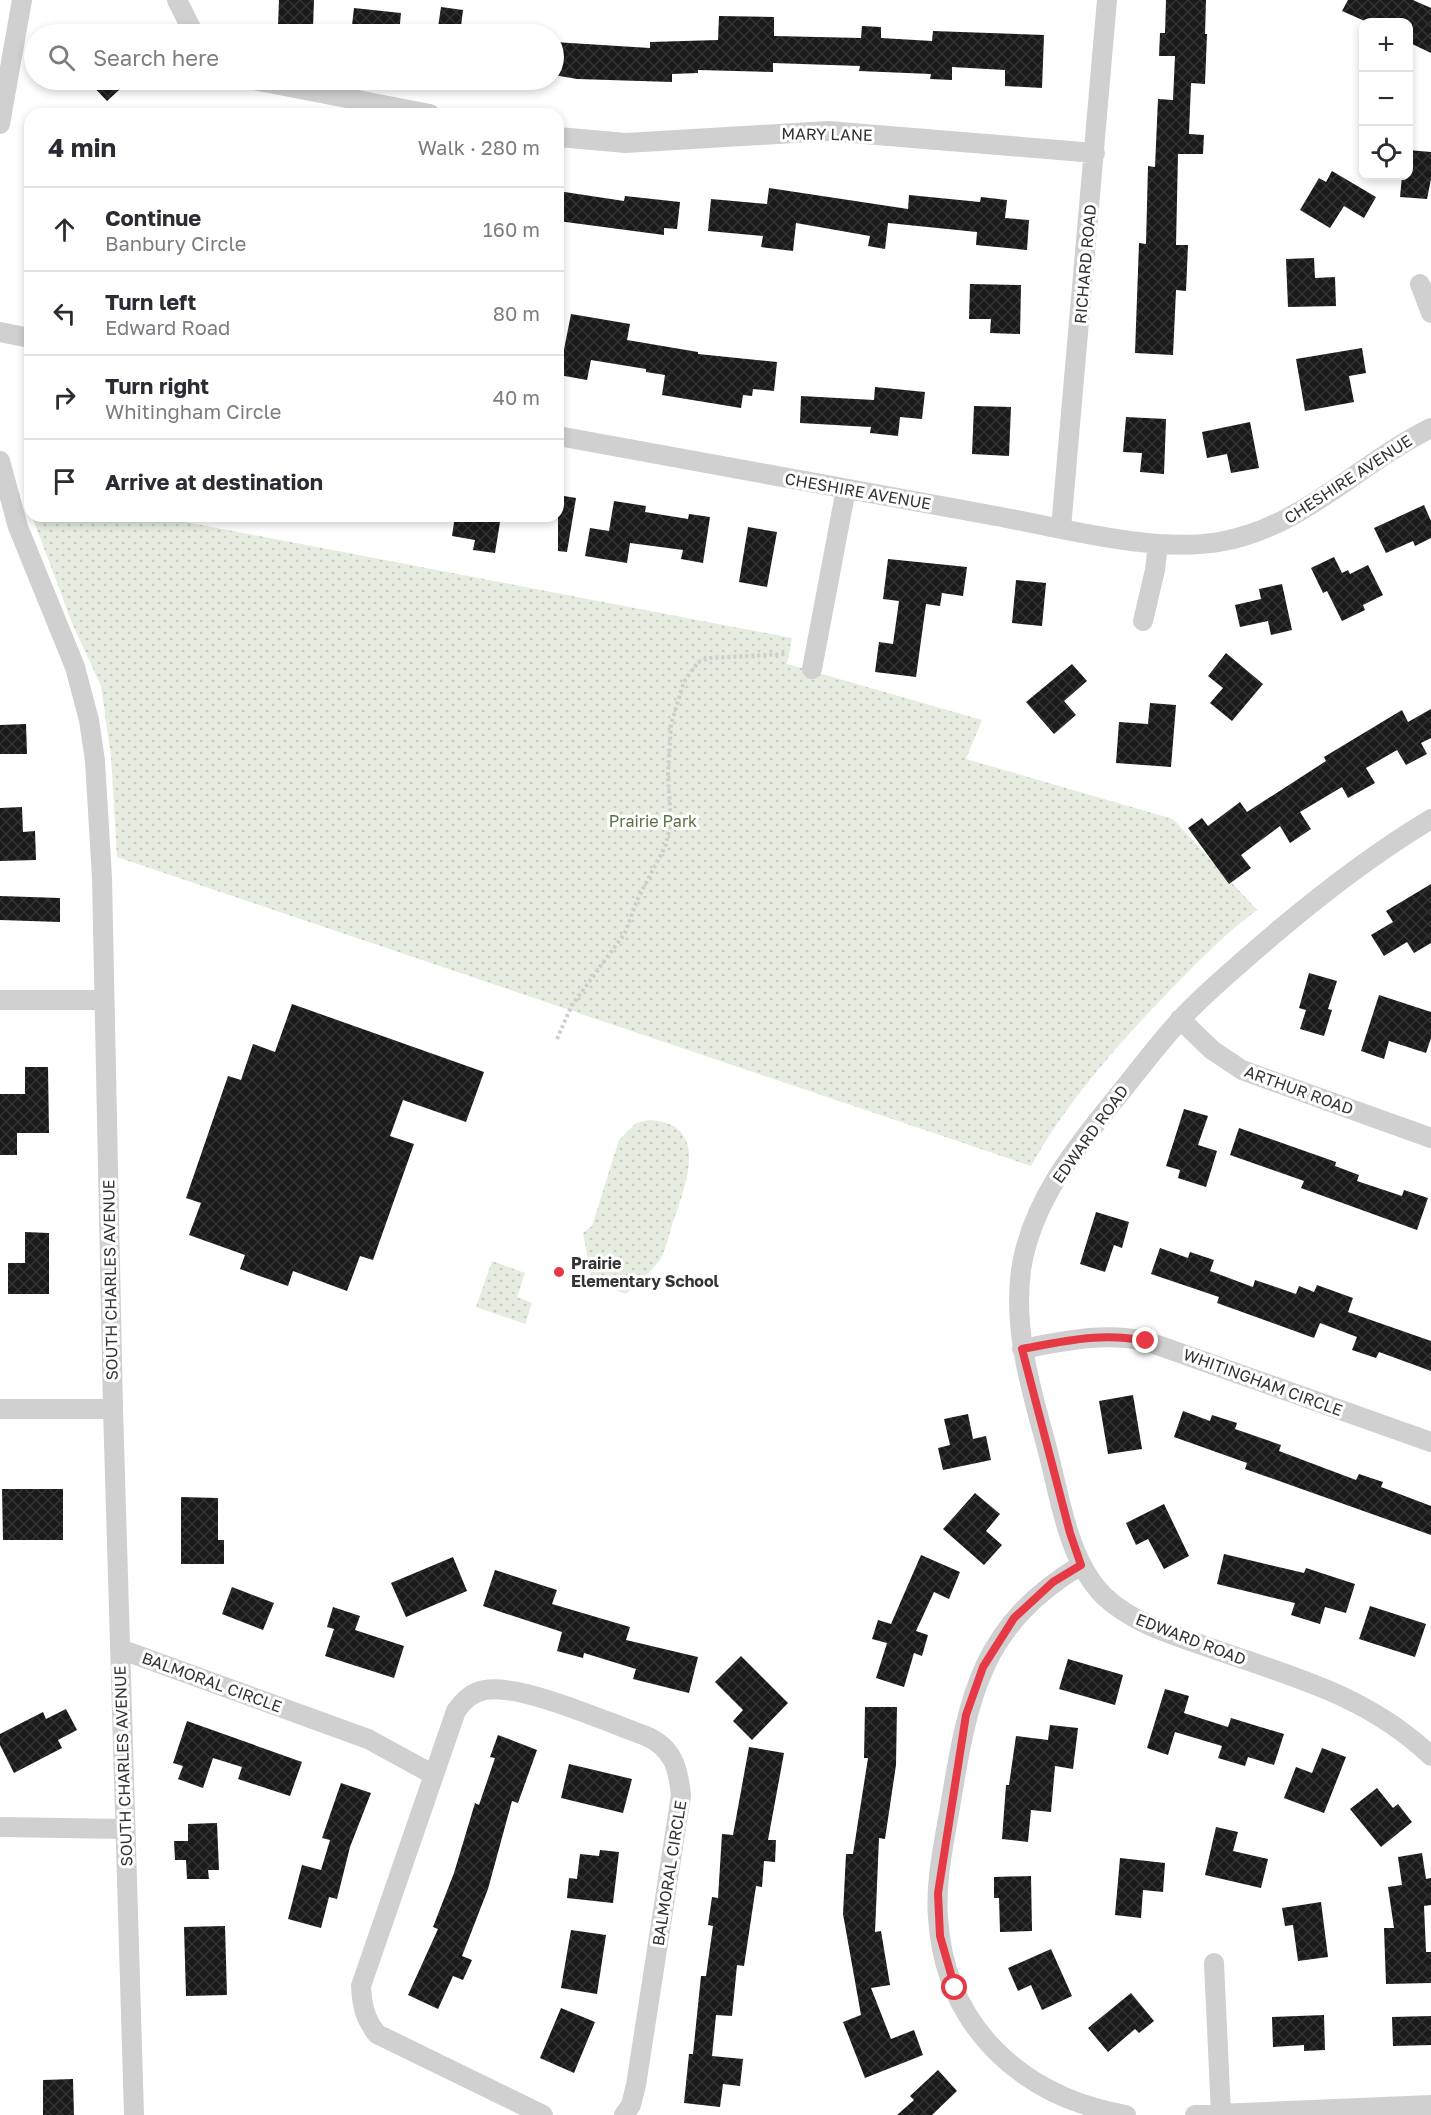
<!DOCTYPE html>
<meta charset="utf-8">
<style>
body{margin:0;font-family:"Golos Text",sans-serif;background:#f2f2f3;color:#2b2b33}
.controls{position:absolute;right:18px;top:18px;display:grid;overflow:hidden;border-radius:12px;box-shadow:0 3px 9px #0003}
.controls button{width:54px;height:54px;display:grid;place-items:center;padding:0;border:0;border-bottom:2px solid #e1e1e2;background:#fff;color:#2b2b33;font:30px sans-serif}
.stop{position:absolute;width:18px;height:18px;margin:-14px;border:4px solid #e63946;border-radius:50%;background:#fff}
.stop.end{background:#e63946;border-color:#fff;box-shadow:0 2px 6px #0008}
.list{margin:0;padding:0;list-style:none}
h2{display:flex;justify-content:space-between;align-items:center;height:78px;margin:0;padding:0 24px;font-size:26px}
h2 small{font-size:20px;font-weight:400;color:#7c7c81}
.list li{display:grid;grid-template-columns:39px 1fr auto;gap:18px;align-items:center;box-sizing:border-box;height:84px;padding:0 24px;border-top:2px solid #e1e1e2}
.list b{display:block;font-size:22px;white-space:nowrap}
.list p{margin:0;font-size:20px;white-space:nowrap;color:#7c7c81}
.list em{font-size:20px;font-style:normal;color:#7c7c81}
.icon{flex:none;width:33px;height:33px;fill:none;stroke:currentColor;stroke-width:2;stroke-linecap:round;stroke-linejoin:round}
.map{position:relative;flex:none;width:1431px;height:2115px;overflow:hidden}
.search{position:absolute;background:#fff;box-shadow:0 3px 9px #0003;left:24px;top:24px;width:540px;height:66px;display:flex;align-items:center;gap:15px;box-sizing:border-box;padding:0 21px;border-radius:33px;color:#7c7c81;font-size:22px}
.panel{position:absolute;background:#fff;box-shadow:0 3px 9px #0003;left:24px;top:108px;width:540px;height:414px;border-radius:18px}
.map>svg:first-child{display:block}
.park{fill:url(#park-dots)}
.building{fill:url(#building-cross-hatch)}
.lines{fill:none;stroke-linecap:round;stroke-linejoin:round}
.path{stroke:#cdcdcd;stroke-width:4;stroke-dasharray:3 3;stroke-linecap:butt}
.minor{stroke:#d0d0d0;stroke-width:20}
.route{stroke:#e63946;stroke-width:8}
.poi-dot{fill:#e63946;stroke:#fff;stroke-width:2}
.labels{text-anchor:middle;dominant-baseline:central;stroke-width:6;stroke-linejoin:round;paint-order:stroke}
.street-label{font-size:16px;fill:#333;stroke:#fff}
.park-label{font-size:16px;fill:#56703f;stroke:#fff}
.poi-label{font-size:16px;font-weight:bold;fill:#333;stroke:#fff;text-anchor:start}
</style>
<div class="map">
<svg width="1431" height="2115" viewBox="0 0 1431 2115">
<defs>
<pattern id="park-dots" width="8" height="8" patternUnits="userSpaceOnUse" patternTransform="scale(1.5)"><rect width="8" height="8" fill="#e6ecdf"/><path d="M2 2h.1M6 6h.1" fill="none" stroke="#c6cbc0" stroke-width="1.8" stroke-linecap="round"/></pattern>
<pattern id="building-cross-hatch" width="8" height="8" patternUnits="userSpaceOnUse" patternTransform="scale(1.5)"><rect width="8" height="8" fill="#1a1a1a"/><path d="M0 0l8 8M0 8l8-8" fill="none" stroke="#333"/></pattern>
</defs>
<rect width="100%" height="100%" fill="#fff"/>
<!-- park -->
<path class="park" d="M 32,516 L 154,516 L 792,638 L 787,664 L 982,720 L 966,759 L 1173,819 L 1257,910 C 1227,932 1202,958 1176,984 C 1122,1040 1069,1098 1031,1166 L 117,857 L 111,757 L 101,686 L 72,623 Z
M 649,1120 C 711,1123 686,1185 673,1222 C 669,1234 666,1251 659,1261 C 650,1273 637,1283 626,1294 L 592,1280 L 583,1233 L 592,1226 L 619,1140 L 636,1123 Z
M 492,1261 L 525,1273 L 517,1297 L 532,1303 L 525,1324 L 476,1307 Z"/>
<!-- building -->
<path class="building" d="M 279,0 L 314,0 L 313,28 L 278,26 Z
M 1166,0 L 1206,0 L 1205,34 L 1207,34 L 1205,84 L 1191,83 L 1189,134 L 1204,135 L 1203,154 L 1178,154 L 1176,245 L 1188,245 L 1186,291 L 1176,290 L 1173,355 L 1135,353 L 1139,243 L 1146,244 L 1148,166 L 1155,167 L 1158,99 L 1173,100 L 1175,56 L 1159,56 L 1160,33 L 1165,33 Z
M 1348,0 L 1413,0 L 1431,8 L 1431,53 L 1408,42 L 1408,22 L 1367,22 L 1342,11 Z
M 441,7 L 463,10 L 460,34 L 437,34 Z
M 354,8 L 401,13 L 399,34 L 351,34 Z
M 719,16 L 774,17 L 774,36 L 861,38 L 862,26 L 881,27 L 881,38 L 932,41 L 933,31 L 1044,35 L 1042,88 L 1005,86 L 1005,70 L 952,67 L 952,80 L 930,79 L 931,74 L 859,71 L 860,66 L 773,63 L 773,72 L 698,70 L 698,73 L 672,74 L 672,82 L 577,79 L 554,75 L 554,42 L 650,48 L 650,42 L 718,40 Z
M 87,80 L 130,80 L 107,101 Z
M 1408,150 L 1431,152 L 1431,179 L 1427,199 L 1400,197 L 1402,176 L 1408,176 Z
M 1332,171 L 1376,197 L 1364,218 L 1344,206 L 1330,228 L 1300,210 L 1319,178 L 1326,182 Z
M 769,188 L 908,209 L 909,195 L 980,202 L 981,197 L 1007,200 L 1005,218 L 1029,220 L 1027,250 L 976,245 L 977,232 L 888,223 L 885,249 L 868,246 L 870,236 L 796,223 L 793,251 L 761,247 L 763,236 L 708,231 L 711,199 L 767,204 Z
M 558,191 L 624,201 L 625,196 L 680,202 L 677,229 L 664,228 L 664,235 L 558,221 Z
M 1314,258 L 1315,278 L 1335,277 L 1336,306 L 1288,307 L 1286,259 Z
M 970,284 L 1021,285 L 1020,334 L 990,333 L 991,319 L 969,319 Z
M 571,314 L 630,324 L 627,340 L 698,352 L 698,354 L 777,362 L 774,391 L 753,389 L 752,396 L 743,395 L 741,408 L 662,395 L 665,375 L 646,372 L 646,369 L 591,360 L 587,380 L 559,375 Z
M 1362,348 L 1366,373 L 1349,376 L 1354,402 L 1305,411 L 1296,359 Z
M 875,387 L 925,392 L 922,419 L 900,417 L 898,436 L 870,433 L 871,427 L 800,423 L 801,396 L 874,400 Z
M 974,406 L 1011,407 L 1009,456 L 972,454 Z
M 1126,417 L 1166,419 L 1164,474 L 1140,472 L 1142,453 L 1123,452 Z
M 1250,422 L 1259,468 L 1231,473 L 1227,454 L 1207,458 L 1202,432 Z
M 558,495 L 576,498 L 567,552 L 558,551 Z
M 614,501 L 646,506 L 645,512 L 688,519 L 689,514 L 710,517 L 703,563 L 681,559 L 683,550 L 630,543 L 627,563 L 585,556 L 590,528 L 609,531 Z
M 1424,505 L 1431,521 L 1431,538 L 1415,546 L 1413,541 L 1386,553 L 1374,528 Z
M 455,516 L 501,516 L 495,553 L 473,550 L 475,540 L 452,536 Z
M 748,527 L 777,532 L 767,587 L 739,582 Z
M 1334,557 L 1342,573 L 1348,570 L 1350,574 L 1368,565 L 1383,595 L 1363,605 L 1365,610 L 1342,621 L 1327,591 L 1323,593 L 1311,568 Z
M 888,559 L 967,567 L 963,596 L 942,593 L 940,606 L 926,604 L 916,677 L 875,672 L 879,642 L 893,644 L 899,601 L 883,599 Z
M 1016,580 L 1046,583 L 1042,626 L 1012,623 Z
M 1282,584 L 1292,630 L 1271,635 L 1268,621 L 1240,627 L 1235,605 L 1261,599 L 1259,589 Z
M 1226,653 L 1263,684 L 1232,721 L 1210,703 L 1223,688 L 1208,676 Z
M 1072,664 L 1087,681 L 1064,701 L 1076,715 L 1054,734 L 1026,702 Z
M 1150,703 L 1176,705 L 1171,767 L 1116,763 L 1119,722 L 1148,724 Z
M 1431,709 L 1431,738 L 1421,743 L 1427,754 L 1406,765 L 1397,750 L 1366,768 L 1375,783 L 1348,798 L 1342,787 L 1300,812 L 1311,829 L 1290,843 L 1280,826 L 1241,855 L 1251,868 L 1229,884 L 1188,828 L 1202,818 L 1208,826 L 1240,802 L 1247,812 L 1326,761 L 1324,757 L 1402,710 L 1408,722 Z
M 26,724 L 27,754 L 0,754 L 0,725 Z
M 22,807 L 23,832 L 35,831 L 36,860 L 0,861 L 0,808 Z
M 1431,884 L 1431,943 L 1414,953 L 1407,942 L 1384,956 L 1371,935 L 1393,922 L 1386,911 Z
M 0,896 L 60,898 L 60,922 L 0,920 Z
M 1309,973 L 1337,981 L 1328,1009 L 1332,1010 L 1324,1036 L 1300,1029 L 1306,1010 L 1299,1008 Z
M 1379,995 L 1431,1012 L 1431,1038 L 1426,1053 L 1389,1041 L 1384,1059 L 1361,1051 Z
M 292,1004 L 484,1072 L 466,1122 L 403,1100 L 390,1136 L 414,1144 L 373,1260 L 360,1256 L 347,1291 L 293,1271 L 288,1286 L 240,1269 L 245,1255 L 189,1235 L 201,1203 L 186,1198 L 228,1076 L 241,1080 L 253,1044 L 275,1052 Z
M 25,1067 L 48,1067 L 49,1133 L 17,1133 L 17,1155 L 0,1155 L 0,1094 L 25,1094 Z
M 1184,1109 L 1208,1116 L 1198,1145 L 1217,1151 L 1206,1187 L 1178,1178 L 1180,1170 L 1166,1166 Z
M 1239,1128 L 1336,1162 L 1335,1166 L 1359,1175 L 1357,1181 L 1402,1196 L 1404,1190 L 1428,1198 L 1417,1230 L 1301,1188 L 1304,1181 L 1230,1155 Z
M 1096,1212 L 1129,1222 L 1122,1248 L 1114,1245 L 1105,1272 L 1080,1264 Z
M 25,1232 L 49,1233 L 49,1294 L 8,1294 L 8,1263 L 25,1263 Z
M 1160,1248 L 1188,1258 L 1190,1252 L 1214,1260 L 1210,1271 L 1253,1287 L 1255,1280 L 1296,1294 L 1299,1286 L 1314,1292 L 1317,1285 L 1353,1298 L 1348,1312 L 1431,1341 L 1431,1371 L 1379,1352 L 1376,1358 L 1352,1350 L 1357,1337 L 1320,1323 L 1314,1338 L 1217,1303 L 1219,1297 L 1151,1274 Z
M 1133,1395 L 1142,1449 L 1108,1454 L 1099,1401 Z
M 1183,1411 L 1210,1421 L 1212,1415 L 1237,1423 L 1235,1429 L 1281,1445 L 1279,1451 L 1356,1480 L 1359,1474 L 1383,1482 L 1381,1487 L 1431,1506 L 1431,1535 L 1245,1469 L 1247,1463 L 1174,1437 Z
M 968,1414 L 973,1439 L 986,1436 L 991,1460 L 943,1470 L 938,1448 L 950,1445 L 944,1419 Z
M 2,1489 L 63,1489 L 63,1540 L 3,1540 Z
M 975,1493 L 1000,1514 L 986,1531 L 1002,1545 L 984,1565 L 943,1529 Z
M 181,1497 L 218,1498 L 218,1540 L 224,1540 L 224,1564 L 181,1564 Z
M 1164,1504 L 1189,1556 L 1164,1569 L 1148,1539 L 1136,1545 L 1126,1523 Z
M 1224,1554 L 1304,1573 L 1306,1568 L 1355,1584 L 1346,1613 L 1325,1607 L 1320,1624 L 1291,1615 L 1295,1603 L 1217,1584 Z
M 921,1555 L 960,1572 L 949,1599 L 934,1592 L 916,1631 L 928,1635 L 922,1656 L 914,1653 L 904,1687 L 876,1678 L 887,1643 L 872,1639 L 878,1620 L 891,1624 Z
M 453,1557 L 467,1591 L 406,1617 L 391,1583 Z
M 495,1570 L 557,1590 L 552,1604 L 630,1627 L 626,1640 L 698,1657 L 689,1693 L 633,1679 L 636,1669 L 584,1653 L 583,1658 L 557,1651 L 562,1632 L 483,1606 Z
M 232,1587 L 274,1603 L 263,1630 L 222,1614 Z
M 1370,1606 L 1426,1624 L 1415,1657 L 1359,1639 Z
M 333,1607 L 360,1616 L 355,1630 L 404,1646 L 394,1678 L 325,1656 L 334,1629 L 327,1627 Z
M 741,1656 L 788,1703 L 752,1740 L 733,1721 L 743,1710 L 715,1682 Z
M 1068,1659 L 1123,1675 L 1115,1705 L 1059,1689 Z
M 1165,1689 L 1189,1696 L 1184,1713 L 1228,1727 L 1231,1718 L 1284,1734 L 1274,1765 L 1248,1757 L 1245,1766 L 1218,1758 L 1222,1746 L 1175,1732 L 1168,1755 L 1147,1748 Z
M 865,1707 L 897,1707 L 896,1765 L 885,1839 L 879,1838 L 875,1932 L 881,1931 L 890,1985 L 871,1988 L 891,2039 L 914,2030 L 923,2055 L 865,2078 L 843,2022 L 861,2015 L 843,1914 L 846,1854 L 853,1854 L 868,1758 L 864,1758 Z
M 66,1709 L 77,1730 L 58,1740 L 62,1748 L 14,1773 L 0,1745 L 0,1734 L 43,1712 L 46,1719 Z
M 187,1721 L 302,1762 L 290,1796 L 238,1779 L 242,1767 L 213,1758 L 203,1788 L 178,1779 L 183,1766 L 173,1763 Z
M 1050,1725 L 1078,1728 L 1073,1769 L 1055,1766 L 1051,1812 L 1031,1810 L 1028,1842 L 1002,1839 L 1006,1785 L 1009,1785 L 1016,1736 L 1048,1740 Z
M 498,1735 L 537,1750 L 518,1803 L 512,1801 L 488,1889 L 462,1956 L 472,1960 L 463,1980 L 453,1976 L 438,2009 L 408,1995 L 438,1929 L 433,1927 L 454,1873 L 475,1803 L 479,1805 L 495,1758 L 490,1757 Z
M 749,1747 L 784,1753 L 768,1840 L 776,1840 L 775,1862 L 764,1861 L 762,1887 L 756,1886 L 744,1966 L 737,1965 L 732,2016 L 716,2015 L 712,2056 L 743,2059 L 740,2086 L 723,2084 L 720,2107 L 684,2103 L 689,2054 L 693,2054 L 701,1976 L 706,1976 L 713,1926 L 708,1925 L 712,1897 L 718,1898 L 722,1834 L 733,1835 Z
M 1322,1748 L 1346,1757 L 1324,1813 L 1284,1798 L 1296,1767 L 1312,1773 Z
M 569,1764 L 632,1779 L 623,1813 L 561,1798 Z
M 341,1783 L 371,1793 L 350,1847 L 337,1899 L 329,1897 L 321,1928 L 288,1919 L 302,1865 L 321,1870 L 330,1840 L 322,1838 Z
M 1377,1788 L 1393,1808 L 1398,1804 L 1412,1822 L 1381,1847 L 1350,1809 Z
M 217,1823 L 219,1870 L 208,1870 L 209,1879 L 187,1879 L 186,1860 L 175,1860 L 174,1841 L 188,1841 L 188,1824 Z
M 1216,1827 L 1238,1832 L 1233,1851 L 1268,1859 L 1261,1888 L 1205,1875 Z
M 600,1850 L 619,1852 L 613,1903 L 567,1898 L 569,1878 L 577,1879 L 580,1854 L 599,1856 Z
M 1422,1853 L 1426,1879 L 1431,1878 L 1431,1905 L 1424,1906 L 1426,1952 L 1431,1952 L 1431,1983 L 1386,1984 L 1384,1928 L 1394,1928 L 1388,1887 L 1402,1885 L 1398,1857 Z
M 1120,1858 L 1165,1863 L 1163,1892 L 1143,1890 L 1141,1918 L 1115,1915 Z
M 1031,1876 L 1032,1931 L 1000,1932 L 999,1898 L 994,1898 L 994,1877 Z
M 1321,1902 L 1328,1957 L 1298,1961 L 1293,1925 L 1285,1926 L 1282,1908 Z
M 225,1926 L 227,1995 L 186,1996 L 184,1927 Z
M 571,1930 L 606,1935 L 597,1994 L 561,1988 Z
M 1051,1949 L 1072,1996 L 1042,2010 L 1031,1985 L 1018,1991 L 1008,1968 Z
M 1131,1993 L 1154,2021 L 1139,2033 L 1135,2029 L 1108,2052 L 1088,2028 Z
M 561,2008 L 595,2022 L 574,2073 L 540,2058 Z
M 1324,2015 L 1325,2050 L 1304,2051 L 1304,2045 L 1273,2047 L 1272,2017 Z
M 1431,2016 L 1431,2045 L 1393,2046 L 1392,2017 Z
M 938,2070 L 957,2091 L 932,2115 L 897,2115 L 914,2100 L 910,2096 Z
M 73,2079 L 74,2115 L 43,2115 L 43,2080 Z"/>
<g class="lines">
<!-- path -->
<path class="path" d="M 557,1039 L 572,1005 L 625,933 L 637,900 L 665,847 L 671,823 L 668,775 L 671,724 L 684,682 L 698,662 L 710,658 L 786,654"/>
<!-- minor -->
<path class="minor" d="M 177,0 L 194,34
M 254,80 L 430,114
M 0,124 L 22,0
M 558,137 L 626,143 L 828,131 L 1095,153
M 1420,284 L 1431,313
M 0,332 L 30,338
M 558,436 C 704,463 850,490 996,516 C 1062,528 1153,553 1219,542 C 1302,528 1358,464 1431,428
M 0,461 L 18,527 L 75,667 L 89,720 L 95,761 L 102,878 L 113,1409 L 134,2115
M 1061,528 L 1107,0
M 1143,621 L 1155,570 L 1158,544
M 812,669 L 846,489
M 1431,819 C 1364,859 1303,908 1244,960 C 1223,979 1200,998 1181,1019 C 1158,1044 1138,1071 1117,1097 C 1075,1148 1031,1203 1021,1270 C 1013,1331 1031,1389 1047,1448 C 1060,1496 1067,1559 1104,1596 C 1131,1622 1170,1634 1205,1646 C 1288,1676 1365,1693 1431,1756
M 0,1000 L 103,1000
M 1180,1019 L 1212,1050 L 1242,1070 L 1431,1138
M 1022,1349 C 1065,1341 1103,1332 1146,1341 L 1431,1442
M 0,1409 L 113,1409
M 1081,1565 C 982,1625 969,1693 951,1801 C 945,1839 935,1879 938,1918 C 945,2027 1022,2097 1126,2115
M 120,1649 L 368,1739 L 434,1775
M 0,1827 L 125,1829
M 1214,1963 L 1221,2114
M 543,2115 L 377,2034 C 365,2019 362,2006 361,1986 L 456,1711 C 464,1700 472,1692 485,1690 C 520,1683 609,1723 646,1736 C 673,1748 678,1767 681,1795 L 636,2085 L 631,2105 L 624,2115
M 1195,2115 L 1431,2105"/>
</g>
<g class="lines">
<!-- route -->
<path class="route" d="M 955,1988 L 940,1936 L 938,1893 L 966,1715 L 983,1667 L 1014,1618 L 1053,1582 L 1081,1565 L 1070,1533 L 1022,1349 C 1065,1341 1103,1332 1146,1341"/>
</g>
<!-- markers -->
<circle class="poi-dot" cx="559" cy="1272" r="6"/>
<g class="labels">
<!-- street labels -->
<g class="street-label">
<text transform="translate(827 134) rotate(1)">MARY LANE</text>
<text transform="translate(1085 264) rotate(-85)">RICHARD ROAD</text>
<text transform="translate(1348 479) rotate(-33)">CHESHIRE AVENUE</text>
<text transform="translate(858 491) rotate(10)">CHESHIRE AVENUE</text>
<text transform="translate(1299 1090) rotate(20)">ARTHUR ROAD</text>
<text transform="translate(1090 1134) rotate(-54)">EDWARD ROAD</text>
<text transform="translate(110 1280) rotate(-91)">SOUTH CHARLES AVENUE</text>
<text transform="translate(1263 1382) rotate(20)">WHITINGHAM CIRCLE</text>
<text transform="translate(1191 1639) rotate(21)">EDWARD ROAD</text>
<text transform="translate(212 1682) rotate(20)">BALMORAL CIRCLE</text>
<text transform="translate(123 1766) rotate(-92)">SOUTH CHARLES AVENUE</text>
<text transform="translate(669 1873) rotate(-81)">BALMORAL CIRCLE</text>
</g>
<!-- park labels -->
<g class="park-label">
<text x="653" y="821">Prairie Park</text>
</g>
<!-- poi labels -->
<g class="poi-label">
<text x="571" y="1263">Prairie<tspan x="571" dy="18">Elementary School</tspan></text>
</g>
</g>
</svg>
<div class="controls">
<button>+</button>
<button>−</button>
<button><svg class="icon" aria-label="locate" viewBox="0 0 24 24"><circle cx="12" cy="12" r="6"/><path d="M12 2v4M12 18v4M2 12h4M18 12h4"/></svg></button>
</div>
<div class="stop" style="left:955px;top:1988px"></div>
<div class="stop end" style="left:1146px;top:1341px"></div>
<div class="search"><svg class="icon" aria-label="search" viewBox="0 0 24 24"><circle cx="10" cy="10" r="6"/><path d="M15 15l6 6"/></svg>Search here</div>
<section class="panel">
<h2>4 min<small>Walk · 280 m</small></h2>
<ul class="list">
<li><svg class="icon" aria-label="ahead" viewBox="0 0 24 24"><path d="M12 20V5M6 11l6-6 6 6"/></svg><div><b>Continue</b><p>Banbury Circle</p></div><em>160 m</em></li>
<li><svg class="icon" aria-label="left" viewBox="0 0 24 24"><path d="M17 20v-9H6M10 6l-5 5 5 5"/></svg><div><b>Turn left</b><p>Edward Road</p></div><em>80 m</em></li>
<li><svg class="icon" aria-label="right" viewBox="0 0 24 24"><path d="M7 20v-9h11M14 6l5 5-5 5"/></svg><div><b>Turn right</b><p>Whitingham Circle</p></div><em>40 m</em></li>
<li><svg class="icon" aria-label="arrive" viewBox="0 0 24 24"><path d="M6 21V4h12l-3 4 3 4H6"/></svg><div><b>Arrive at destination</b></div></li>
</ul>
</section>
</div>
